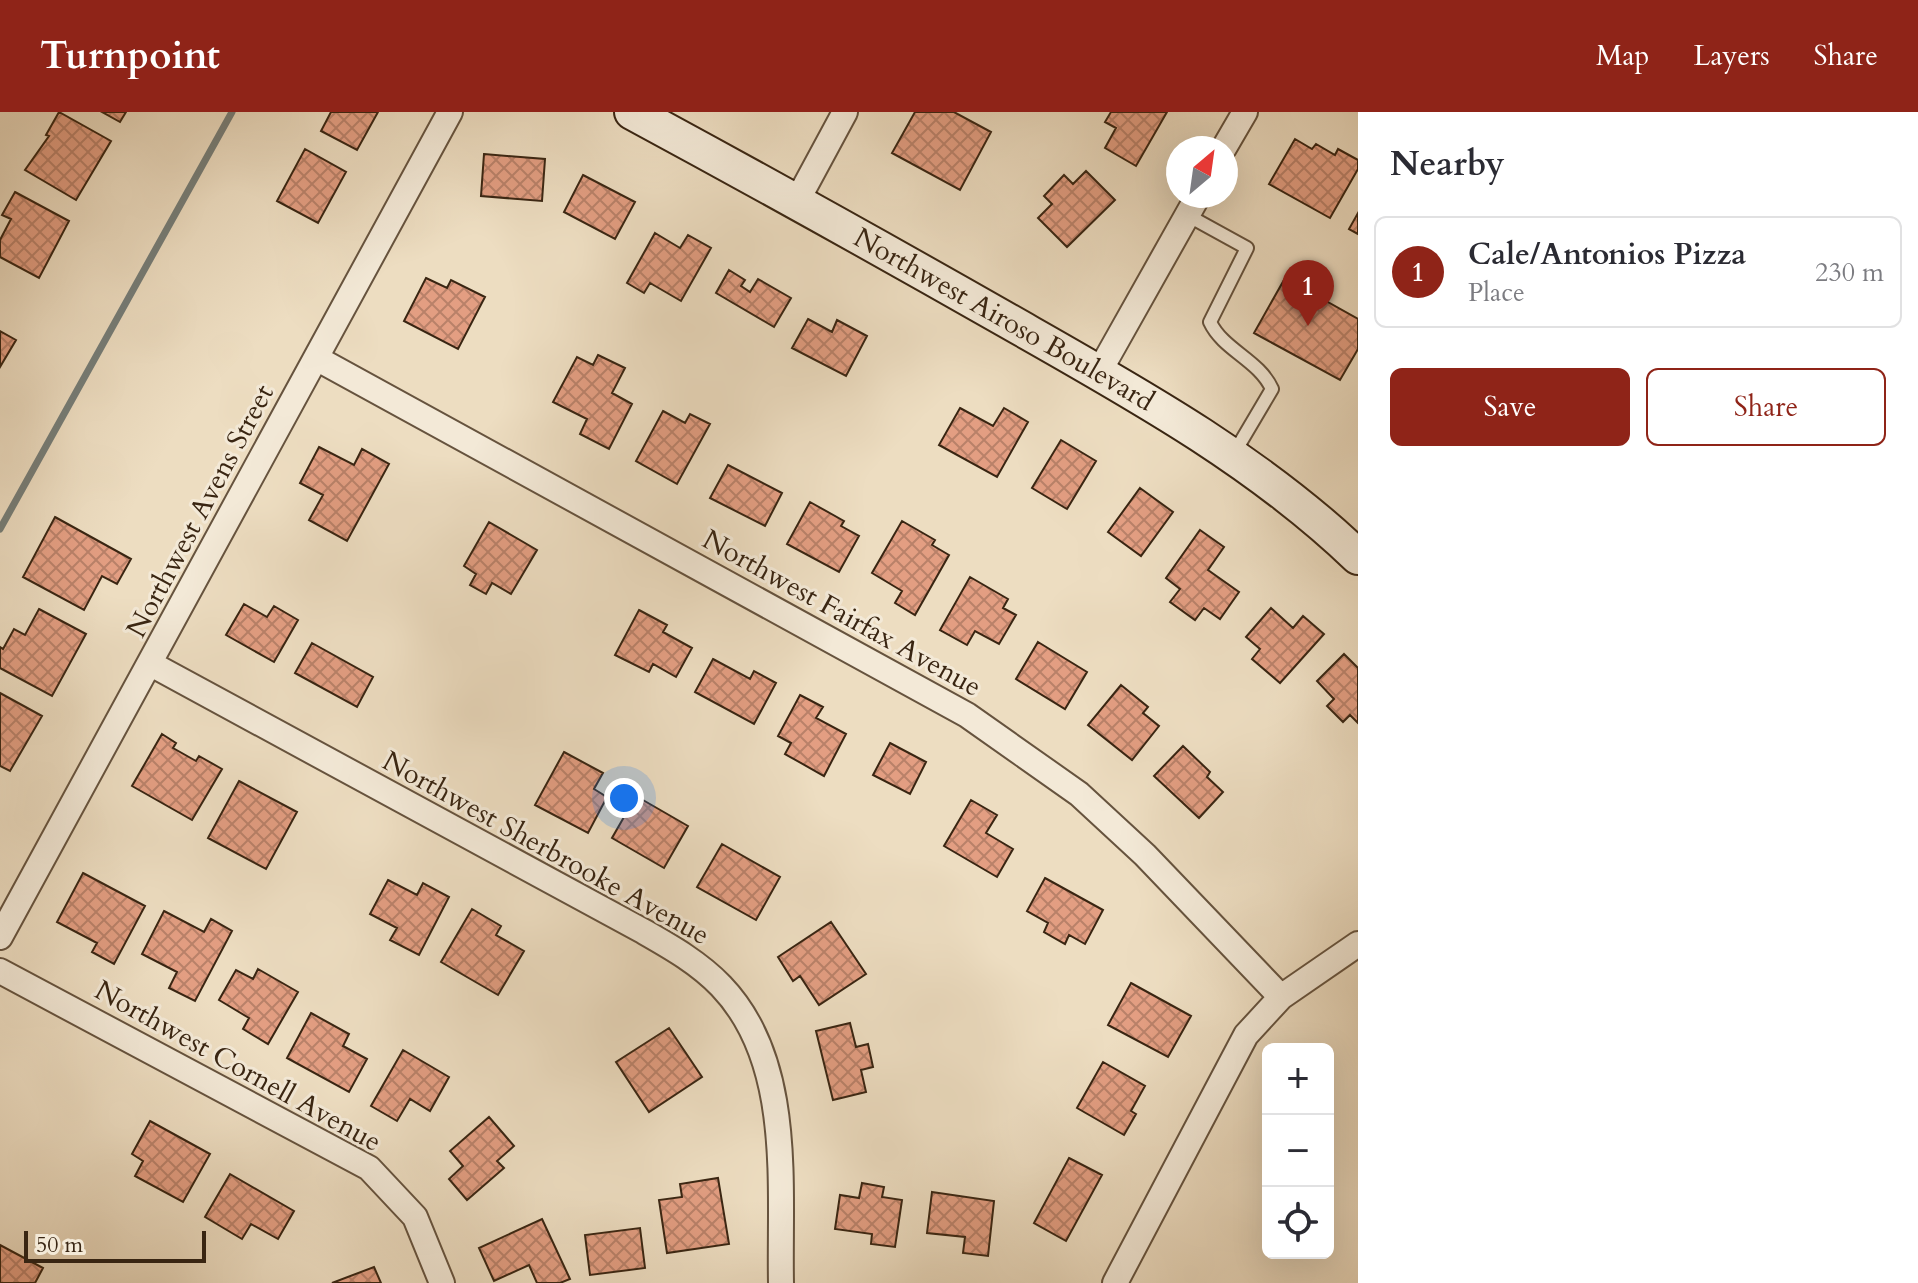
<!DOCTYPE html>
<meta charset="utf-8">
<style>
body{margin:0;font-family:Cardo,serif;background:#f2f2f3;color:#2b2b33}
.controls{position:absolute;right:24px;bottom:24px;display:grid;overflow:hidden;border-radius:12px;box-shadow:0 8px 32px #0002}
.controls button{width:72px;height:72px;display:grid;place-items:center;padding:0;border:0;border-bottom:2px solid #e1e1e2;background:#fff;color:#2b2b33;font:40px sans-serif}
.compass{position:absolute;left:1166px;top:24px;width:72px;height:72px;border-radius:50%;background:#fff;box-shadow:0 8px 32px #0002;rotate:29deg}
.scale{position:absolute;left:24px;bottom:20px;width:182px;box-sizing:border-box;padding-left:8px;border:4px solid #392512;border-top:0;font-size:22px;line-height:28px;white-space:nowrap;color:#392512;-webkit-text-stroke:6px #f3e9d7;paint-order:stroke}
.you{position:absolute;left:624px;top:686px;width:28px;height:28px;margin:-20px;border:6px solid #fff;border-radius:50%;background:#1a73e8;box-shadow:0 0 0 12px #1a73e833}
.badge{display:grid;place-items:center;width:52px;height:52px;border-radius:50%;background:#8f2418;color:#fff;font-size:26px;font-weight:700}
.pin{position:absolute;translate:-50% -66px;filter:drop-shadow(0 2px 4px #0008)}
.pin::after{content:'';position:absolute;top:42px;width:28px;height:24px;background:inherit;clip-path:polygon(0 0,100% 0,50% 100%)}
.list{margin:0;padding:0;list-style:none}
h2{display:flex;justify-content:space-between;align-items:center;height:104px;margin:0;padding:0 32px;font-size:34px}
h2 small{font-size:26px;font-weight:400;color:#7c7c81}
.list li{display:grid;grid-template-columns:52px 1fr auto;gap:24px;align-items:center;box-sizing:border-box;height:112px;margin:0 16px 16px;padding:0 16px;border:2px solid #e1e1e2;border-radius:12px}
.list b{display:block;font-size:30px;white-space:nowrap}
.list p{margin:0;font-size:26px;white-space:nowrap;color:#7c7c81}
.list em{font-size:26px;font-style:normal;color:#7c7c81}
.actions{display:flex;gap:16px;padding:24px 32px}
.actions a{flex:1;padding:18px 0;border:2px solid #8f2418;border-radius:12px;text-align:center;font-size:28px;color:#8f2418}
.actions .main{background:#8f2418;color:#fff}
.icon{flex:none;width:44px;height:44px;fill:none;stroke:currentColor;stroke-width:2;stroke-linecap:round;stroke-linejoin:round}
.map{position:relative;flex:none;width:1358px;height:1171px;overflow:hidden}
header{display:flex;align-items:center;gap:48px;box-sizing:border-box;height:112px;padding:0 40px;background:#8f2418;color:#fff}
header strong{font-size:38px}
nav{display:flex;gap:44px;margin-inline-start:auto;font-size:28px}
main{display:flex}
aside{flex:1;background:#fff}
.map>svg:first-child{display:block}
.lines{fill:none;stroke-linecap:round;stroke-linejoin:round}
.stream{stroke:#767e79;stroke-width:7}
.building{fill:url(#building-cross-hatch);stroke:#392512;stroke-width:2}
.service-casing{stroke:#66533e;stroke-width:16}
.minor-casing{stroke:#66533e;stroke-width:28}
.secondary-casing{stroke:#392512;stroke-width:38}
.service{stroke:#f3e9d7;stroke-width:12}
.minor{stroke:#f3e9d7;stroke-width:24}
.secondary{stroke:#f3e9d7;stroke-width:34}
.labels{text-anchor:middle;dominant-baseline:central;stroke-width:6;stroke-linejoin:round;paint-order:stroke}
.street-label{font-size:28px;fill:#392512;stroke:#f3e9d7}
</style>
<header>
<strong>Turnpoint</strong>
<nav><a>Map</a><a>Layers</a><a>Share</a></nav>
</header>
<main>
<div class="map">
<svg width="1358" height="1171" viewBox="0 0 1358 1171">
<defs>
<pattern id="building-cross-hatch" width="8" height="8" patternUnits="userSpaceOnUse" patternTransform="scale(2)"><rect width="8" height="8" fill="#e39e82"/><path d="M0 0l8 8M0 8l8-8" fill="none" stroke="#b98169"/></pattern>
</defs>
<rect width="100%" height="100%" fill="#edddc1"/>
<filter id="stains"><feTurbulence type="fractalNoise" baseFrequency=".0025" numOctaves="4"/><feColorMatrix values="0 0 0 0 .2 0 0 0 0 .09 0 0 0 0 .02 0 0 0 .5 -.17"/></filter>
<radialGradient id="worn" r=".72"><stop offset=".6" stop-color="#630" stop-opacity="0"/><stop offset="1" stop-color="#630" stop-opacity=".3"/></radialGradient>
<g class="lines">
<!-- stream -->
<path class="stream" d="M 0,417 L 232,0"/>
</g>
<!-- building -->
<path class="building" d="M 59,0 L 111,29 L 76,88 L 25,58 L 49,24 L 46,23 Z
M 102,0 L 126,0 L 120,10 Z
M 331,0 L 378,0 L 357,38 L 321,19 Z
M 915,0 L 954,0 L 991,20 L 960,78 L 892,41 Z
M 1111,0 L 1167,0 L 1136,54 L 1105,36 L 1116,16 L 1105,10 Z
M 1295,27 L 1312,37 L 1316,32 L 1335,43 L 1338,37 L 1358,48 L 1358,57 L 1330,106 L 1269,72 Z
M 305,37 L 346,60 L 318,111 L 277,89 Z
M 484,42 L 545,47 L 542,89 L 481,84 Z
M 1086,59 L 1115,88 L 1067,135 L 1038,106 L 1052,92 L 1044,84 L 1064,63 L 1073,72 Z
M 583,63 L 635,90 L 615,127 L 564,100 Z
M 15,80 L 69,109 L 39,166 L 0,145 L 0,128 L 11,107 L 2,103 Z
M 1358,101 L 1358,122 L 1349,117 Z
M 655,121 L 680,136 L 688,123 L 711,136 L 681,189 L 650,171 L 644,181 L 627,171 Z
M 729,158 L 745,168 L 741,174 L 750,180 L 758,167 L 791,186 L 774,215 L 716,181 Z
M 426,166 L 447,176 L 451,168 L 485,185 L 458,237 L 404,209 Z
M 1285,166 L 1358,207 L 1358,237 L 1340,268 L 1254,221 Z
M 808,207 L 832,220 L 837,208 L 867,224 L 846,264 L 792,236 Z
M 0,219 L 16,228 L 0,255 Z
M 598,243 L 625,256 L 612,281 L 632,292 L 609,337 L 580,322 L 587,307 L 553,290 L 577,245 L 593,253 Z
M 960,296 L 993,314 L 1004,296 L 1028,310 L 997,365 L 939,333 Z
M 663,299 L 685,311 L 690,302 L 710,312 L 677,372 L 636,349 Z
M 1061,328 L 1096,349 L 1067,397 L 1032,376 Z
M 319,335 L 354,353 L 362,337 L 389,352 L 347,429 L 309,408 L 323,383 L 300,371 Z
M 728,353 L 782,381 L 765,414 L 710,386 Z
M 1140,376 L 1173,400 L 1141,444 L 1108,420 Z
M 810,390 L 844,409 L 841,414 L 859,424 L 839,460 L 787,432 Z
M 55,405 L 131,447 L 117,472 L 102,464 L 84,498 L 23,465 Z
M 902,409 L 935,428 L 932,433 L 949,443 L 915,503 L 895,491 L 902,479 L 872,461 Z
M 489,410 L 537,438 L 511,482 L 492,471 L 486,482 L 470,473 L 476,462 L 464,454 Z
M 1200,418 L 1224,435 L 1208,458 L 1239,480 L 1220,507 L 1204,496 L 1195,508 L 1170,490 L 1180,477 L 1166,466 Z
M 970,465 L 1008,487 L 1003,496 L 1016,503 L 999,532 L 975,519 L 967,533 L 940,518 Z
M 244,492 L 267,505 L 274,494 L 298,508 L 274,550 L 226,523 Z
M 1271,496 L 1293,516 L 1303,504 L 1324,522 L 1280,571 L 1252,547 L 1260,537 L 1246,525 Z
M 39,497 L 86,522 L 52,584 L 0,556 L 0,535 L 3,537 L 14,517 L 25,523 Z
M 639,498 L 667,513 L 663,520 L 692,536 L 676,565 L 653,552 L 649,560 L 615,543 Z
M 1038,530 L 1087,560 L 1065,597 L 1016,567 Z
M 312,531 L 373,565 L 357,595 L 295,561 Z
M 1344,542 L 1358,556 L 1358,611 L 1350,603 L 1343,610 L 1327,594 L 1334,587 L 1317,569 Z
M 713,547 L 750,567 L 754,559 L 776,571 L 754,612 L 695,580 Z
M 1121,573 L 1148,595 L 1143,601 L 1159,614 L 1132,648 L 1088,613 Z
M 0,581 L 42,604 L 10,659 L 0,654 Z
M 800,583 L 823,595 L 816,606 L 846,622 L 824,664 L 785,642 L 791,631 L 778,624 Z
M 162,622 L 176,631 L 173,636 L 196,649 L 199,644 L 222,657 L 192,708 L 132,674 Z
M 890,631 L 926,650 L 910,682 L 873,663 Z
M 1183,634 L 1210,660 L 1207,665 L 1223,680 L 1199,706 L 1154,664 Z
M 564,640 L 603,661 L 594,677 L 607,685 L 588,721 L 535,693 Z
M 239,669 L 297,700 L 266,757 L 208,726 Z
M 636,684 L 688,714 L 664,756 L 612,726 Z
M 971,688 L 997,703 L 986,721 L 1013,737 L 997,765 L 944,734 Z
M 722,732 L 780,765 L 756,808 L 697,775 Z
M 83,761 L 145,794 L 114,852 L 92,840 L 97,831 L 57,810 Z
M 1045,766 L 1103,798 L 1085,832 L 1069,823 L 1065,832 L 1044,820 L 1048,811 L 1027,799 Z
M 388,768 L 417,783 L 423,771 L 449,785 L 419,843 L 390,828 L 397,816 L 370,802 Z
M 472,797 L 501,814 L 496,823 L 524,839 L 498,883 L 441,850 Z
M 164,799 L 204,820 L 211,807 L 232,819 L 195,889 L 169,876 L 177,860 L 142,842 Z
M 831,810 L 866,862 L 819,893 L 800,864 L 793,869 L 778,845 Z
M 258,857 L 298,880 L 268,932 L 243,917 L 249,906 L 219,888 L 236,858 L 253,867 Z
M 1131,871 L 1191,904 L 1168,945 L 1108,913 Z
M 311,901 L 349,922 L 343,934 L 367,947 L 349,980 L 287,946 Z
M 850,911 L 856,935 L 868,932 L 873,955 L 861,958 L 866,980 L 833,988 L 816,919 Z
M 669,916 L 702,965 L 649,1000 L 616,950 Z
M 403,938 L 449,965 L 430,999 L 410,987 L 397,1009 L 371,994 Z
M 1103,950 L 1145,974 L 1131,999 L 1136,1002 L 1124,1023 L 1077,996 Z
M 489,1005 L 514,1034 L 497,1049 L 504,1056 L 467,1088 L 449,1067 L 463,1054 L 450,1039 Z
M 150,1009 L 210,1042 L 183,1090 L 135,1064 L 143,1049 L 132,1042 Z
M 1069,1046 L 1102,1063 L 1066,1129 L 1034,1111 Z
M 230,1062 L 294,1099 L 278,1127 L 251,1112 L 242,1127 L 205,1105 Z
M 718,1066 L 729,1132 L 667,1141 L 659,1088 L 682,1085 L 680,1072 Z
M 862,1071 L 884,1075 L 882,1085 L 902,1088 L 895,1135 L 871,1132 L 872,1122 L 835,1117 L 840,1083 L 859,1086 Z
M 932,1080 L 994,1089 L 988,1144 L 963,1141 L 965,1125 L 927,1121 Z
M 542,1107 L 570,1167 L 560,1171 L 537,1171 L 529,1153 L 494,1169 L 479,1136 Z
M 640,1116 L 645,1156 L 590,1163 L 585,1123 Z
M 0,1133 L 43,1156 L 35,1171 L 0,1171 Z
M 374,1155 L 381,1171 L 332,1171 Z"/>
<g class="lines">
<defs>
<path id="service" d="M 1187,103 L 1247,136 L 1210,210 C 1223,238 1259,248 1272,277 L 1233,343"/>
<path id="minor" d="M 1224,36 L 1245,0
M 797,89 L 845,0
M 316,246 L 967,603 L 1079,682 L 1145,743 L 1281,885
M 1099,260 L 1198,84
M 151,552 L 641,818 C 669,834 698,850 721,874 C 794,950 779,1074 781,1171
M 0,825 L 450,0
M 0,859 L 369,1056 L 415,1105 L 442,1171
M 1115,1171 L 1246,923 L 1281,885 L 1358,832"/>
<g id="secondary">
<path id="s1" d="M 632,0 C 756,67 880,136 1003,206 C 1126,276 1255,346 1358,445"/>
</g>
</defs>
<!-- service casing -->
<use href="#service" class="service-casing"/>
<!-- minor casing -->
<use href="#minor" class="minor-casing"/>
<!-- secondary casing -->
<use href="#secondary" class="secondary-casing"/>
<!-- service -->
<use href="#service" class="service"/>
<!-- minor -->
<use href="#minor" class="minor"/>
<!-- secondary -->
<use href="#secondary" class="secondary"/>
</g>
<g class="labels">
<!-- street labels -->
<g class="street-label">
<text stroke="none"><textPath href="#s1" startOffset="426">Northwest Airoso Boulevard</textPath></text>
<text transform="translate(200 399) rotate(-62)">Northwest Avens Street</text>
<text transform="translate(842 501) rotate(29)">Northwest Fairfax Avenue</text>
<text transform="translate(546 736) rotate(29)">Northwest Sherbrooke Avenue</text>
<text transform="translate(238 954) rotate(29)">Northwest Cornell Avenue</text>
</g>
</g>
<rect width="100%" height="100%" filter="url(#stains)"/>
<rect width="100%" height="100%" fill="url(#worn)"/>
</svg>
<div class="controls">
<button>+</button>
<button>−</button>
<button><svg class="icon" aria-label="locate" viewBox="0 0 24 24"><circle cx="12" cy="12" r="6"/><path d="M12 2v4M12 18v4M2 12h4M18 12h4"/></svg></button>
</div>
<svg class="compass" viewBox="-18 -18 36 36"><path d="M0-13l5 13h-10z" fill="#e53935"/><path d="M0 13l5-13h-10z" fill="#7c7c81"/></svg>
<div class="scale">50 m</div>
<div class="you"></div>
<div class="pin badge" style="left:1308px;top:214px">1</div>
</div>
<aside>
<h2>Nearby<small></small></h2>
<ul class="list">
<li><span class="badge">1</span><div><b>Cale/Antonios Pizza</b><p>Place</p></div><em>230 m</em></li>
</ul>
<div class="actions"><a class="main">Save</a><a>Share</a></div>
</aside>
</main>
